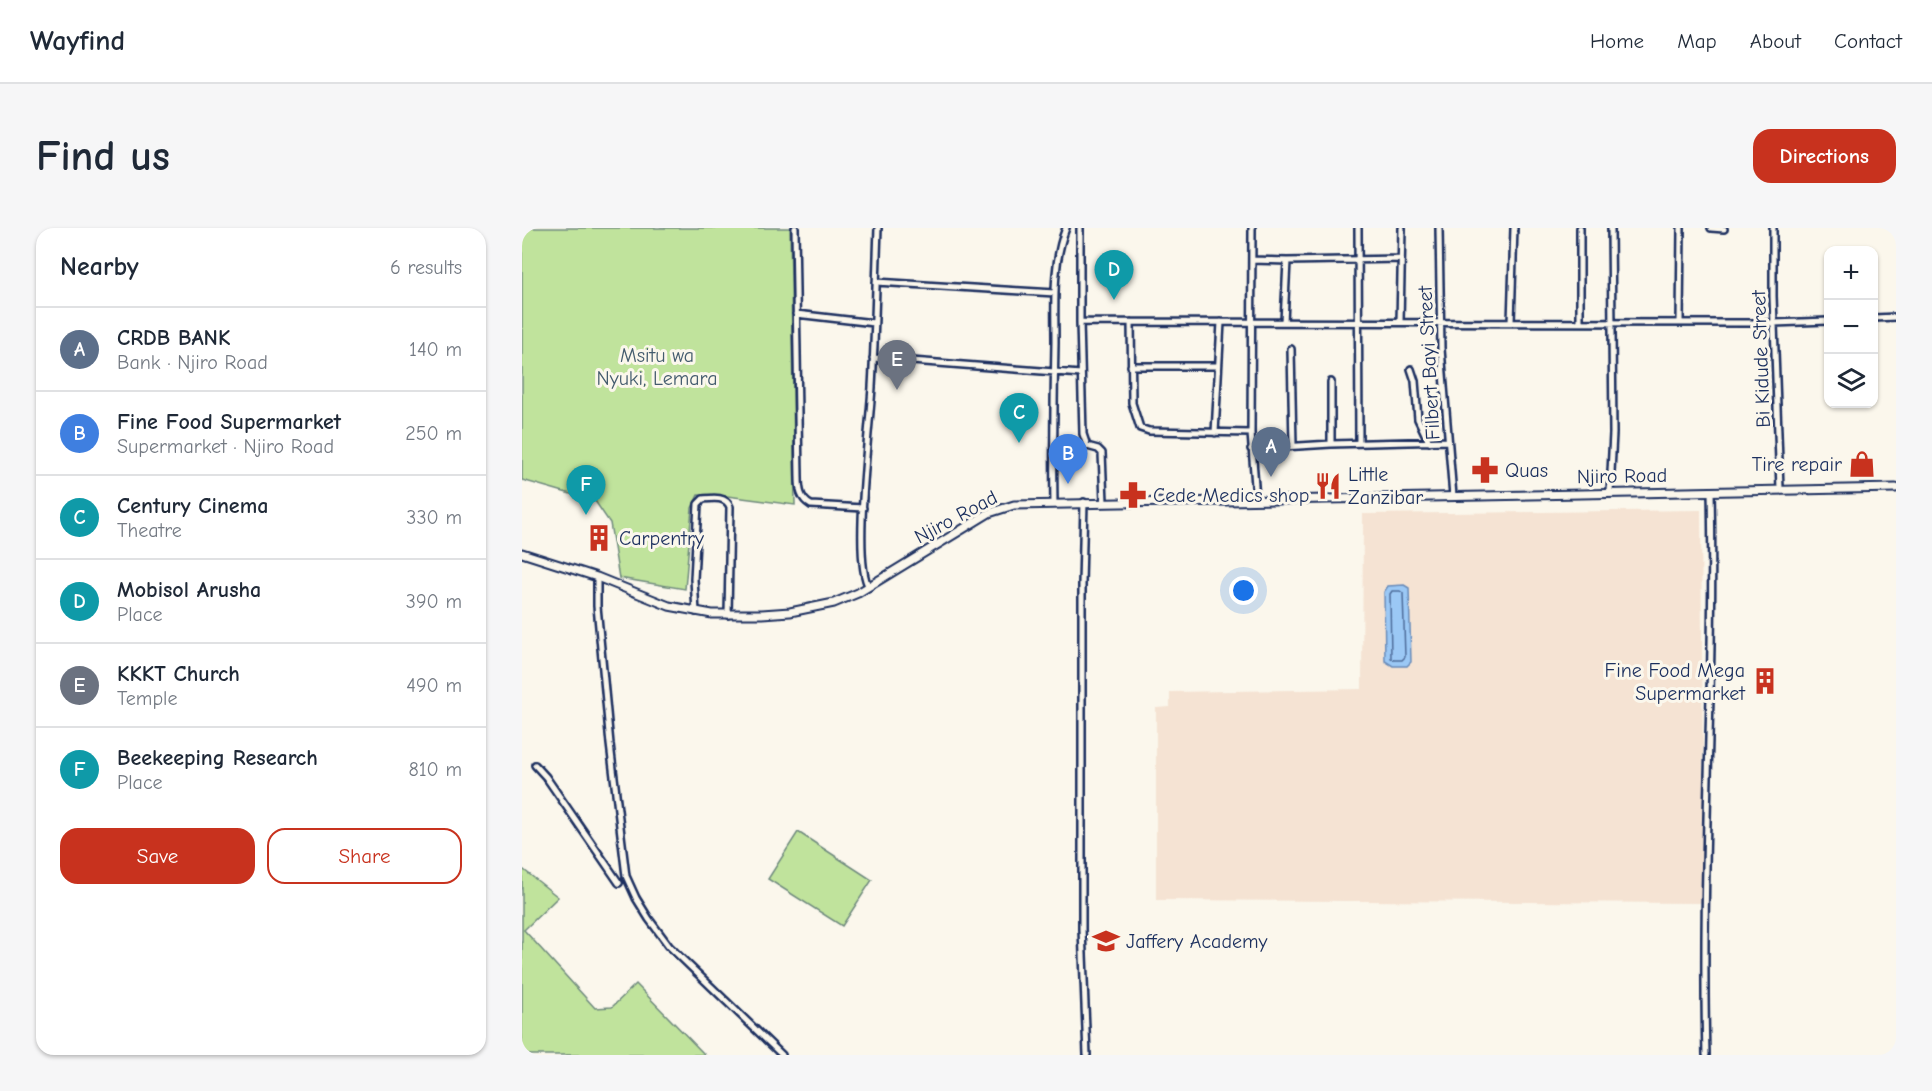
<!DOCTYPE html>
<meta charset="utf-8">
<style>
body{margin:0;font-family:"Comic Neue",sans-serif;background:#f6f6f7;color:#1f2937}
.controls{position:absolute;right:18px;top:18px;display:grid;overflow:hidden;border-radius:12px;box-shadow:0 2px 4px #0004}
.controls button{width:54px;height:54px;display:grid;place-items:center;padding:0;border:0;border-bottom:2px solid #e0e1e3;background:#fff;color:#1f2937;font:30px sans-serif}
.you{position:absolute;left:722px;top:363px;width:21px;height:21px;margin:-15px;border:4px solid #fff;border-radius:50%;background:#1a73e8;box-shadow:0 0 0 9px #1a73e833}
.badge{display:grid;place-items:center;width:39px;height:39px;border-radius:50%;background:#c8321e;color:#fff;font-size:20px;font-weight:700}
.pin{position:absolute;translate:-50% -50px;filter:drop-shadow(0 2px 3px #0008)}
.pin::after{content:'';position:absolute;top:32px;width:21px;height:18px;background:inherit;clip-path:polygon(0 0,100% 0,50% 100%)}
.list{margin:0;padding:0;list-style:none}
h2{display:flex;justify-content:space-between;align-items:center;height:78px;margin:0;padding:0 24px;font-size:26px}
h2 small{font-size:20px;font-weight:400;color:#747a83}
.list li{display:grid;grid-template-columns:39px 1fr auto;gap:18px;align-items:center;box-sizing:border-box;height:84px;padding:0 24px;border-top:2px solid #e0e1e3}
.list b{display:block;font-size:22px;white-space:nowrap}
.list p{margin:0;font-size:20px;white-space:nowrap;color:#747a83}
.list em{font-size:20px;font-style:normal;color:#747a83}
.actions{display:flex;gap:12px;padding:18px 24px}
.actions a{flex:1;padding:14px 0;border:2px solid #c8321e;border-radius:18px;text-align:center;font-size:21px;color:#c8321e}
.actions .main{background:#c8321e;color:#fff}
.icon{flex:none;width:33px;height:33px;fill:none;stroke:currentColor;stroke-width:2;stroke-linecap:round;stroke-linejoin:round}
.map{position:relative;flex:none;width:1374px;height:827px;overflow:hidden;border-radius:18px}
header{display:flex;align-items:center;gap:36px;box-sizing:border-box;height:84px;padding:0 30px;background:#fff;border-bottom:2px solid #e0e1e3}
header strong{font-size:28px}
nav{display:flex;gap:33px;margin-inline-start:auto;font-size:21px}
.intro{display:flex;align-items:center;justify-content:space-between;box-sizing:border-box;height:144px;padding:0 36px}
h1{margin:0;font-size:42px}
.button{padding:15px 27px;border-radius:18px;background:#c8321e;color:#fff;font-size:21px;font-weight:700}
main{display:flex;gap:36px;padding:0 36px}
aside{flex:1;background:#fff;border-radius:18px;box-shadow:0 2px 4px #0004}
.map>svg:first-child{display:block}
.built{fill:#f5e3d3}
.green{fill:#c0e39c;stroke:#6e897d;stroke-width:1.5}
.water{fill:#9bc8f5;stroke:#688bb9;stroke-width:1.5}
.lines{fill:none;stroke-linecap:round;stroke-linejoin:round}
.shore{stroke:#4e6c9a;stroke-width:1.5}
.minor-casing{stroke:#1b2f5e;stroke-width:10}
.tertiary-casing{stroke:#1b2f5e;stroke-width:11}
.minor{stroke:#fbf7ec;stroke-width:5}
.tertiary{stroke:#fbf7ec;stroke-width:7}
.labels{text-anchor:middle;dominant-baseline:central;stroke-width:6;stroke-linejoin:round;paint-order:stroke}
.park-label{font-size:20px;fill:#445c6e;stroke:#fbf7ec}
.street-label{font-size:20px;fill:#1b2f5e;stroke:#fbf7ec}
.poi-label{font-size:20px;fill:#1b2f5e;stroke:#fbf7ec;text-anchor:start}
</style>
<header>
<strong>Wayfind</strong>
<nav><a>Home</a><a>Map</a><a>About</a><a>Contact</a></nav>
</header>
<div class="intro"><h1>Find us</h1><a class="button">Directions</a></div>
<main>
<aside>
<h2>Nearby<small>6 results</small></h2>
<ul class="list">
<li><span class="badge" style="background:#5c6f8a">A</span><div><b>CRDB BANK</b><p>Bank · Njiro Road</p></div><em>140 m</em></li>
<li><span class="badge" style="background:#3f7fe0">B</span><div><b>Fine Food Supermarket</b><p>Supermarket · Njiro Road</p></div><em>250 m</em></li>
<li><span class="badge" style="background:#0f9aa8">C</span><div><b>Century Cinema</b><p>Theatre</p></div><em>330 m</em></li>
<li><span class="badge" style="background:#0f9aa8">D</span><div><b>Mobisol Arusha</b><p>Place</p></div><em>390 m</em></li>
<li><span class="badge" style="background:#6b7280">E</span><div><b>KKKT Church</b><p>Temple</p></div><em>490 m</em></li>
<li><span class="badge" style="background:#0f9aa8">F</span><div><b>Beekeeping Research</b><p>Place</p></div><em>810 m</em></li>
</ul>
<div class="actions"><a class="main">Save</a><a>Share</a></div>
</aside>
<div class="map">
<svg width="1374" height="827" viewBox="0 0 1374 827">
<rect width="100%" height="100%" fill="#fbf7ec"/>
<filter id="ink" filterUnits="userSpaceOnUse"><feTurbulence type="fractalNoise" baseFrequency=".0167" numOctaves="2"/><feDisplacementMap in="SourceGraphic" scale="12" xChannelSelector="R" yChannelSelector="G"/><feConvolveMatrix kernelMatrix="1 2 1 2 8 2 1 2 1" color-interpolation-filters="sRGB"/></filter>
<g filter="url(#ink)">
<!-- built -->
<path class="built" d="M 1179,282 L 1182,675 L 634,672 L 634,480 L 648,479 L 648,464 L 840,461 L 841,286 Z"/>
<!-- green -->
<path class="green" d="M 0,0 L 268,0 L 273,277 L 205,268 L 176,267 L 170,280 L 163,361 L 97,350 L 88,295 L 73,273 L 0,252 Z
M 276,604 L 350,652 L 320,698 L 246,651 Z
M 2,642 L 36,669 L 2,702 L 73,780 L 90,779 L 114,756 L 183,827 L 0,827 L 0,643 Z"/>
<!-- water -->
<path class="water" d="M 882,357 L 887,360 L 889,434 L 885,438 L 871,438 L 863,433 L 862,364 L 866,358 Z"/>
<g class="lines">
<!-- shore -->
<path class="shore" d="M 870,363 L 878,363 L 881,365 L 883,429 L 880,432 L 872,432 L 869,430 L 868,366 Z"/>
<defs>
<path id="minor" d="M 273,0 L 277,249 C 277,261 278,271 289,277 L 341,280
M 558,0 L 558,94 L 561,206 L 565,218 L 576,221 L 580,225 L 582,274
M 730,0 L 729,205 L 734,271
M 836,0 L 837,215
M 917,0 L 919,121 L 931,268
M 1058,0 L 1058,94
M 1189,0 L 1202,1
M 1251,0 L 1251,68 L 1258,261
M 730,32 L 765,33 L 879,31
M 354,54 L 533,65
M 274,86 L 352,95
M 1352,90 L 1374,89
M 558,94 L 1252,95 L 1306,93
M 609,94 L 610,175 L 618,200 L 627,203 L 729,205
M 762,94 L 765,33
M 878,94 L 880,0
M 989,94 L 992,0
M 1158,95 L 1159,0
M 769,121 L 771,218
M 351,130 L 559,146
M 609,138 L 696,138
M 889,141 L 893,153 L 896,191 L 907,214
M 693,205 L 699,94
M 809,216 L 809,154
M 729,221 L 809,216 L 926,213
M 1088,264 L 1091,205 L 1089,0
M 562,274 L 560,356 L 560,701 L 565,827
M 532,276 C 531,222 532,168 533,114 C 533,77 530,35 544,0
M 75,349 L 75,378 L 88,516 L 104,648 L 114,670 L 127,691 L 147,718 L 260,827
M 347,359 C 330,334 348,196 350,159 C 353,106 354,53 356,0
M 174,384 L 172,351 L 176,276 L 181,271 C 191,270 204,268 208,279 L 206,387
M 13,537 L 24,549 L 97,655
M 1184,827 C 1179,639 1193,451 1189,263"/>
<path id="tertiary" d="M 0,325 L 75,349 L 147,378 L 190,386 L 240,386 L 268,384 L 312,375 L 336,365 L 467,285 L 492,277 L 1374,260"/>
</defs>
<!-- minor casing -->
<use href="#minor" class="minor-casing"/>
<!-- tertiary casing -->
<use href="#tertiary" class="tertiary-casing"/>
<!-- minor -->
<use href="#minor" class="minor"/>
<!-- tertiary -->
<use href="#tertiary" class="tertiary"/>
</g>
</g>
<!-- icons -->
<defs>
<symbol id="shop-bare" viewBox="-9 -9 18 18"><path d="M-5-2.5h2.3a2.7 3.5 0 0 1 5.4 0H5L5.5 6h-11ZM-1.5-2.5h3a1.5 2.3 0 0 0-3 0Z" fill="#c8321e" stroke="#fbf7ec" stroke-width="2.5" paint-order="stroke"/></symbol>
<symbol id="pharmacy-bare" viewBox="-9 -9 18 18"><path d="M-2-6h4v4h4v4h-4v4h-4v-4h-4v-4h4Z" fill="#c8321e" stroke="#fbf7ec" stroke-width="2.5" paint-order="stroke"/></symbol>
<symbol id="restaurant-bare" viewBox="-9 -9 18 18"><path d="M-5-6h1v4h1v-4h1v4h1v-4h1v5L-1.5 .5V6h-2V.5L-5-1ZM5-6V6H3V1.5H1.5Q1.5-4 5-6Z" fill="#c8321e" stroke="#fbf7ec" stroke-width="2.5" paint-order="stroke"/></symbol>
<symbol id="building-bare" viewBox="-9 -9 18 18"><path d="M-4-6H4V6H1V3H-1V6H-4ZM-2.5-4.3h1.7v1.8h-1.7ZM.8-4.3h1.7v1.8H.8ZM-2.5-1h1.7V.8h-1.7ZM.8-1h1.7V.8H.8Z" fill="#c8321e" stroke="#fbf7ec" stroke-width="2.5" paint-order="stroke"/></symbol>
<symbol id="school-bare" viewBox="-9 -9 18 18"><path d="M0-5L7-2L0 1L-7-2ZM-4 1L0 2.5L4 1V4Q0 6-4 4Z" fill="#c8321e" stroke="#fbf7ec" stroke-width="2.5" paint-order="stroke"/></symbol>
</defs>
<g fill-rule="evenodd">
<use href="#shop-bare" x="1321" y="217" width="38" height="38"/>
<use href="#pharmacy-bare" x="944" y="223" width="38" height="38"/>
<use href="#restaurant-bare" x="787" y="239" width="38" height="38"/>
<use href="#pharmacy-bare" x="592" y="248" width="38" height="38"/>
<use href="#building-bare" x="58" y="291" width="38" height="38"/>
<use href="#building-bare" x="1224" y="434" width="38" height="38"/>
<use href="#school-bare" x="565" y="694" width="38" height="38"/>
</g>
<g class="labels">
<!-- park labels -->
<g class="park-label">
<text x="135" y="127">Msitu wa<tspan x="135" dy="23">Nyuki, Lemara</tspan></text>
</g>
<!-- street labels -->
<g class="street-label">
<text transform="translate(1239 131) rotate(-92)">Bi Kidude Street</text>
<text transform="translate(907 135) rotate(-93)">Filbert Bayi Street</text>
<text transform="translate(1100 248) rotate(-1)">Njiro Road</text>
<text transform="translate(434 289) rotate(-28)">Njiro Road</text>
</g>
<!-- poi labels -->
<g class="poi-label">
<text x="1320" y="236" text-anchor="end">Tire repair</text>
<text x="983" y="242">Quas</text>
<text x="826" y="246">Little<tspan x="826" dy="23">Zanzibar</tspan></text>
<text x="631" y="267">Cede Medics shop</text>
<text x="97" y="310">Carpentry</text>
<text x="1223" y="442" text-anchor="end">Fine Food Mega<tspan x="1223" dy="23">Supermarket</tspan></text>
<text x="604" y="713">Jaffery Academy</text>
</g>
</g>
</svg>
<div class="controls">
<button>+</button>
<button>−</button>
<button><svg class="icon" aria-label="layers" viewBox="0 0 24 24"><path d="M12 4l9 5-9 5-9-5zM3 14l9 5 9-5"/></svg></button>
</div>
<div class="you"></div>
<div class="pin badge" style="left:749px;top:249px;background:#5c6f8a">A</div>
<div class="pin badge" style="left:546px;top:256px;background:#3f7fe0">B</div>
<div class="pin badge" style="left:497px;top:215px;background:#0f9aa8">C</div>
<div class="pin badge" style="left:592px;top:72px;background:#0f9aa8">D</div>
<div class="pin badge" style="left:375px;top:162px;background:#6b7280">E</div>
<div class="pin badge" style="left:64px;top:287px;background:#0f9aa8">F</div>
</div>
</main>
